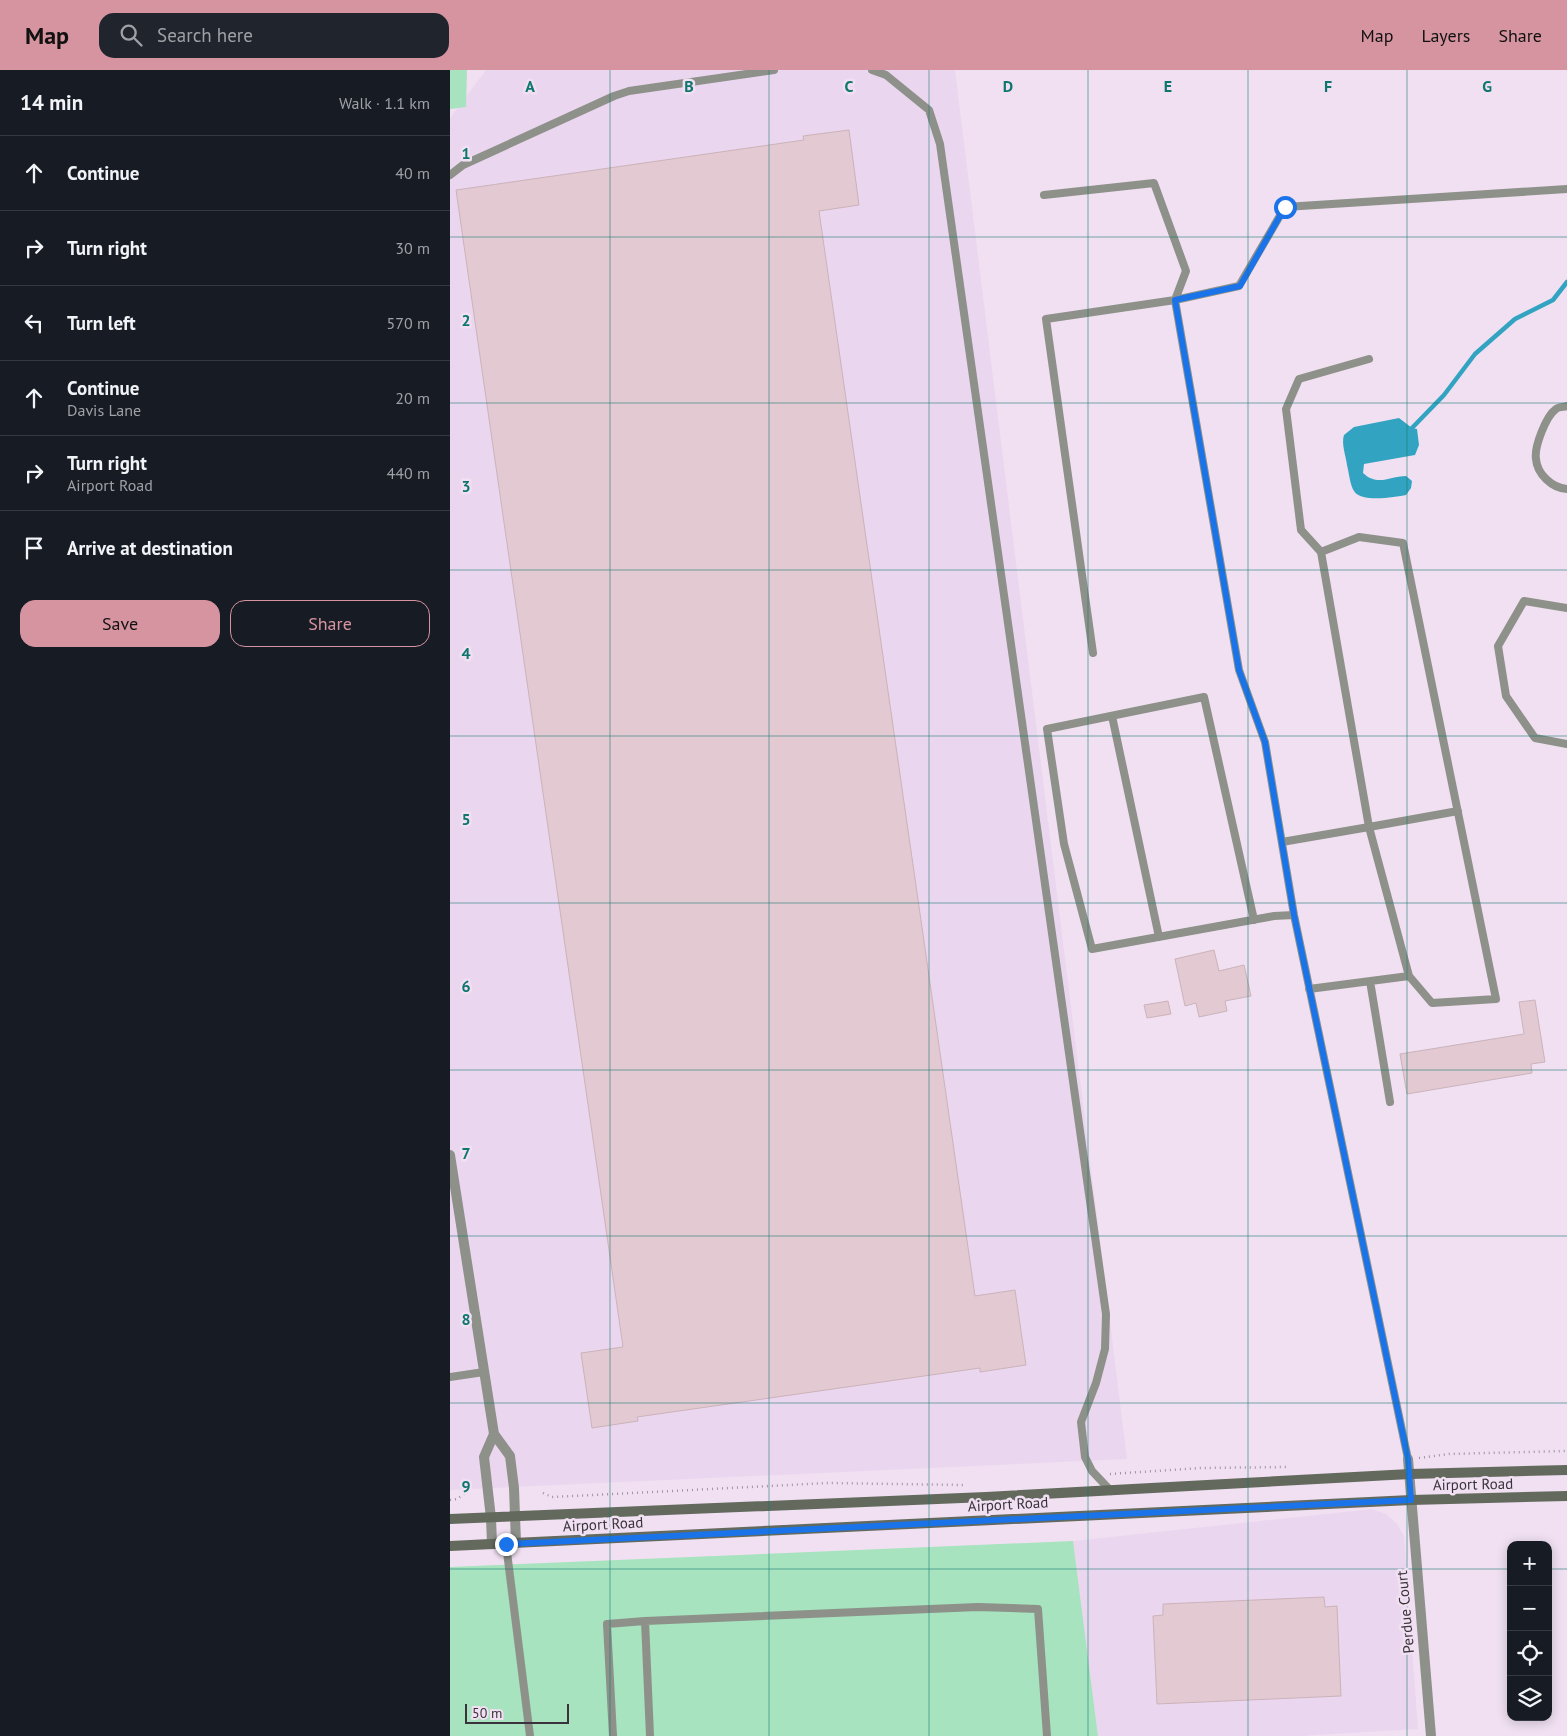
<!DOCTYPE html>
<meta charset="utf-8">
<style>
body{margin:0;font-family:"PT Sans",sans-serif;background:#20242c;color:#f1f3f6}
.controls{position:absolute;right:15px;bottom:15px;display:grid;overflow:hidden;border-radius:10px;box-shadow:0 2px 12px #0003}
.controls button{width:45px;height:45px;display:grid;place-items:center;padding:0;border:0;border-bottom:1px solid #363941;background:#171b24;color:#f1f3f6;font:25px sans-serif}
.scale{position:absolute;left:15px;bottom:12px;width:104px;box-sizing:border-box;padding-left:5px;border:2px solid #3a333b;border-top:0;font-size:14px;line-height:18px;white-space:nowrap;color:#3a333b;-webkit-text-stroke:4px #f0e0f2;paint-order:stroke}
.stop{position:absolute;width:15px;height:15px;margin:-11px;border:4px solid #1a73e8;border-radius:50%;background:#fff}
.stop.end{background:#1a73e8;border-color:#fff;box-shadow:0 1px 5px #0008}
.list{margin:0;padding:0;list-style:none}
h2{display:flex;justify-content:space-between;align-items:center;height:65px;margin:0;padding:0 20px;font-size:21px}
h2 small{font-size:16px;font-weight:400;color:#9ea1a6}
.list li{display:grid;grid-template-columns:32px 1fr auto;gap:15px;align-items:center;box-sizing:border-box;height:75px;padding:0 20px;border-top:1px solid #363941}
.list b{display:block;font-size:19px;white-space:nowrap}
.list p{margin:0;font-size:16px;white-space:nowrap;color:#9ea1a6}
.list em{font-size:16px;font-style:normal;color:#9ea1a6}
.actions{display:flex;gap:10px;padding:15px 20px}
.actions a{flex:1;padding:11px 0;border:1px solid #d694a0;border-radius:15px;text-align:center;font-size:18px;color:#d694a0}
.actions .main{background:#d694a0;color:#111}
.icon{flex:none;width:28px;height:28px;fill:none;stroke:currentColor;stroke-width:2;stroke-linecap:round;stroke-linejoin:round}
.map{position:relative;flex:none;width:1117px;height:1666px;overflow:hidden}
header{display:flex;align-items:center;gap:30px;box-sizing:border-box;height:70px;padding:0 25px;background:#d694a0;color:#111}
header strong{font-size:24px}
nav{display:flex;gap:28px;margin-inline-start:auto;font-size:18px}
.search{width:350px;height:45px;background:#20242c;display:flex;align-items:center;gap:12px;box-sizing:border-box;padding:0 18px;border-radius:15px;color:#9ea1a6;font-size:19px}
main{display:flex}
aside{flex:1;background:#171b24}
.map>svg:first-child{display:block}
.built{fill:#ebd6ef}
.green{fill:#a6e3be}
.water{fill:#32a4c1}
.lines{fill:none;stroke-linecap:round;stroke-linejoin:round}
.stream{stroke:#32a4c1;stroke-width:4.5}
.building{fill:#e3c9d1;stroke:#cbb3ba}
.path{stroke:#9f93a1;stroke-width:2.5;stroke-dasharray:1 4;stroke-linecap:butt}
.service{stroke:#8d9189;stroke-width:8}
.minor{stroke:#8d9189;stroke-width:10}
.secondary{stroke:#63695d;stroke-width:10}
.route{stroke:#1a73e8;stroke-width:6}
.grid{fill:none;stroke:#0f766e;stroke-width:1;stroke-opacity:0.55}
.labels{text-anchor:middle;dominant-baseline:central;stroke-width:5;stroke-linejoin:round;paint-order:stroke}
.street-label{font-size:15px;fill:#3a333b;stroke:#f0e0f2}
.grid-label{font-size:16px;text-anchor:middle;font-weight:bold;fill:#0f766e;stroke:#f0e0f2;stroke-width:5;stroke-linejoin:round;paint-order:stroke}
</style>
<header>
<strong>Map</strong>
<div class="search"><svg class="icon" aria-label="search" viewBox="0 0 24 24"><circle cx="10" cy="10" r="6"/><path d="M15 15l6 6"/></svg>Search here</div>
<nav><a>Map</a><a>Layers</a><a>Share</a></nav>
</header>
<main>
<aside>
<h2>14 min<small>Walk · 1.1 km</small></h2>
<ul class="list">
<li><svg class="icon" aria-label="ahead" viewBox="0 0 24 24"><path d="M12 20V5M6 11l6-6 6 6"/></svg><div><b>Continue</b></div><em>40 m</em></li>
<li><svg class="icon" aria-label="right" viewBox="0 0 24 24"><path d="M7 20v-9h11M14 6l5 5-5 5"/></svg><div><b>Turn right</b></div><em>30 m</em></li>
<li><svg class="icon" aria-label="left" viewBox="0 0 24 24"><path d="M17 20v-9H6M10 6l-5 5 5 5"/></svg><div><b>Turn left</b></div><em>570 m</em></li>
<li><svg class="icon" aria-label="ahead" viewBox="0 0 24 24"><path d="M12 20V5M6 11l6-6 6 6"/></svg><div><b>Continue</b><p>Davis Lane</p></div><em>20 m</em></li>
<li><svg class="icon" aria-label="right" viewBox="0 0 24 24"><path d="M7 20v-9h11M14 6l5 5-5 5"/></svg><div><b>Turn right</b><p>Airport Road</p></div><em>440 m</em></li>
<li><svg class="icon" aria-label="arrive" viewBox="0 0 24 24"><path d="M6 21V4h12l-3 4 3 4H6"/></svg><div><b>Arrive at destination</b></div></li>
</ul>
<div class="actions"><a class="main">Save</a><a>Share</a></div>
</aside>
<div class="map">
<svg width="1117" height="1666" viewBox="0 0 1117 1666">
<rect width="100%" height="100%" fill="#f0e0f2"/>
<!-- built -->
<path class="built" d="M 36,0 L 505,0 L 677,1389 L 0,1420 L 0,48 Z
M 922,1439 L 936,1444 L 947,1454 L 954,1466 L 968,1659 L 849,1666 L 648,1666 L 623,1471 Z"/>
<!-- green -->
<path class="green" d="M 0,0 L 17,0 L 16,37 L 0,39 Z
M 623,1471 L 648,1666 L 0,1666 L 0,1497 Z"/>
<!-- water -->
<path class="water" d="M 949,348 L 962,358 L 967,359 L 969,375 L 965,385 L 914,394 L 913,403 C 928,417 940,406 956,406 L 962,411 L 961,418 L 956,425 C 945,427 911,433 904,421 C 900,415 899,403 897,395 C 896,386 891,374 894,365 L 904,357 Z"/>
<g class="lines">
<!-- stream -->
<path class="stream" d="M 962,358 L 994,325 L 1025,284 L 1065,249 L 1103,230 L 1117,212"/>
</g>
<!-- building -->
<path class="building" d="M 399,60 L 409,135 L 369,141 L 525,1226 L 565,1220 L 576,1295 L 530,1302 L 530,1298 L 187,1347 L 188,1351 L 142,1358 L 131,1283 L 173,1277 L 6,120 L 354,70 L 353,66 Z
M 764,880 L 769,901 L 794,895 L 801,926 L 775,931 L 777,941 L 749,947 L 746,933 L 735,936 L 725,889 Z
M 1085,930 L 1095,992 L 1081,994 L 1082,1003 L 957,1024 L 950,984 L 1074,964 L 1069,932 Z
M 718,931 L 721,944 L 697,948 L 694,935 Z
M 874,1527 L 875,1537 L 887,1536 L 891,1626 L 707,1634 L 703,1546 L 713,1545 L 713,1534 Z"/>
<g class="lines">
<!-- path -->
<path class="path" d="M 969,1388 L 999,1384 L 1117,1381
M 660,1404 L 751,1398 L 839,1397
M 93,1423 L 102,1427 L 379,1413 L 513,1415
M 0,1430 L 7,1429 L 18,1421"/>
<!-- service -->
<path class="service" d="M 422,0 L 436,5 L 479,40 L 490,74 L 656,1244 L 655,1279 L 646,1313 L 631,1352 L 635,1387 L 642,1401 L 661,1421
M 0,105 L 13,95 L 164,26 L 179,21 L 324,0
M 594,125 L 704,113 L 736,201 L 725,230 L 789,600 L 815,672 L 844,845 L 958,1389
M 1117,336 C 1114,337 1108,337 1106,339 C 1096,346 1084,377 1086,389 C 1087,404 1102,418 1117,419
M 871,482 L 851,460 L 836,339 L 849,309 L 919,289
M 1117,538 L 1074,531 L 1048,576 L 1056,626 L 1085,668 L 1117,674
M 643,583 L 596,249 L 725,230 L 789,216 L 835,137 L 1117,119
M 662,646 L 709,867
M 832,772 L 919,757 L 871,482 L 909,467 L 953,473 L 1046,929 L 982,933 L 959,906 L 919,757 L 1008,741
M 804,850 L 754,627 L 597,659 L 614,774 L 642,879 L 824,846 L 844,845
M 920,911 L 940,1032
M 859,919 L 959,906
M 0,1307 L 34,1302
M 56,1474 L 80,1666
M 163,1666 L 157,1554 L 195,1551
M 200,1666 L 195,1551 L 528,1537 L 588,1539 L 597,1666"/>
<!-- minor -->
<path class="minor" d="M 0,1085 L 44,1364 L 60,1386 L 64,1418 L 66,1473
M 958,1389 L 981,1666
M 42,1474 L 41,1448 L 34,1387 L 44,1364"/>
<!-- secondary -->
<path class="secondary" d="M 0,1449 L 536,1427 L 960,1404 L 1117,1400
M 0,1476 L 961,1430 L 1117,1426"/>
</g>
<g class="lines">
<!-- route -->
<path class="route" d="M 56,1474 L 961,1430 L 958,1389 L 844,845 L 815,672 L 789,600 L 725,230 L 790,216 L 835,137"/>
</g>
<!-- grid -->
<path class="grid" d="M 160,0 L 160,1666M 319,0 L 319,1666M 479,0 L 479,1666M 638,0 L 638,1666M 798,0 L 798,1666M 957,0 L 957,1666M 0,167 L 1117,167M 0,333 L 1117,333M 0,500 L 1117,500M 0,666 L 1117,666M 0,833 L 1117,833M 0,1000 L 1117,1000M 0,1166 L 1117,1166M 0,1333 L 1117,1333M 0,1499 L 1061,1499M 1098,1499 L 1117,1499"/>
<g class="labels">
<!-- street labels -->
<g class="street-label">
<text transform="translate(1023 1414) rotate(-1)">Airport Road</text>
<text transform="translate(558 1434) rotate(-3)">Airport Road</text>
<text transform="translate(153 1454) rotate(-3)">Airport Road</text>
<text transform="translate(955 1542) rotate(-95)">Perdue Court</text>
</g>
</g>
<g class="grid-label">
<text x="80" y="22">A</text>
<text x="239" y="22">B</text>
<text x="399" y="22">C</text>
<text x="558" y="22">D</text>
<text x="718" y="22">E</text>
<text x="878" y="22">F</text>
<text x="1037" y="22">G</text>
<text x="16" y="89">1</text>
<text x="16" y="256">2</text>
<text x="16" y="422">3</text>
<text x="16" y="589">4</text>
<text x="16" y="755">5</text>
<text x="16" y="922">6</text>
<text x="16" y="1089">7</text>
<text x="16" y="1255">8</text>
<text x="16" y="1422">9</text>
</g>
</svg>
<div class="controls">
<button>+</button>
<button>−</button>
<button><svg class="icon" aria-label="locate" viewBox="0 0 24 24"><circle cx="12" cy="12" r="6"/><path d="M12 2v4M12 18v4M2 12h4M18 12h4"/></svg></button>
<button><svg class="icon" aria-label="layers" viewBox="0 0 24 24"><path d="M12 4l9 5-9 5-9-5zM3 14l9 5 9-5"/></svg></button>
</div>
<div class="scale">50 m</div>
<div class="stop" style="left:835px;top:137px"></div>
<div class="stop end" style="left:56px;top:1474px"></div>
</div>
</main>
